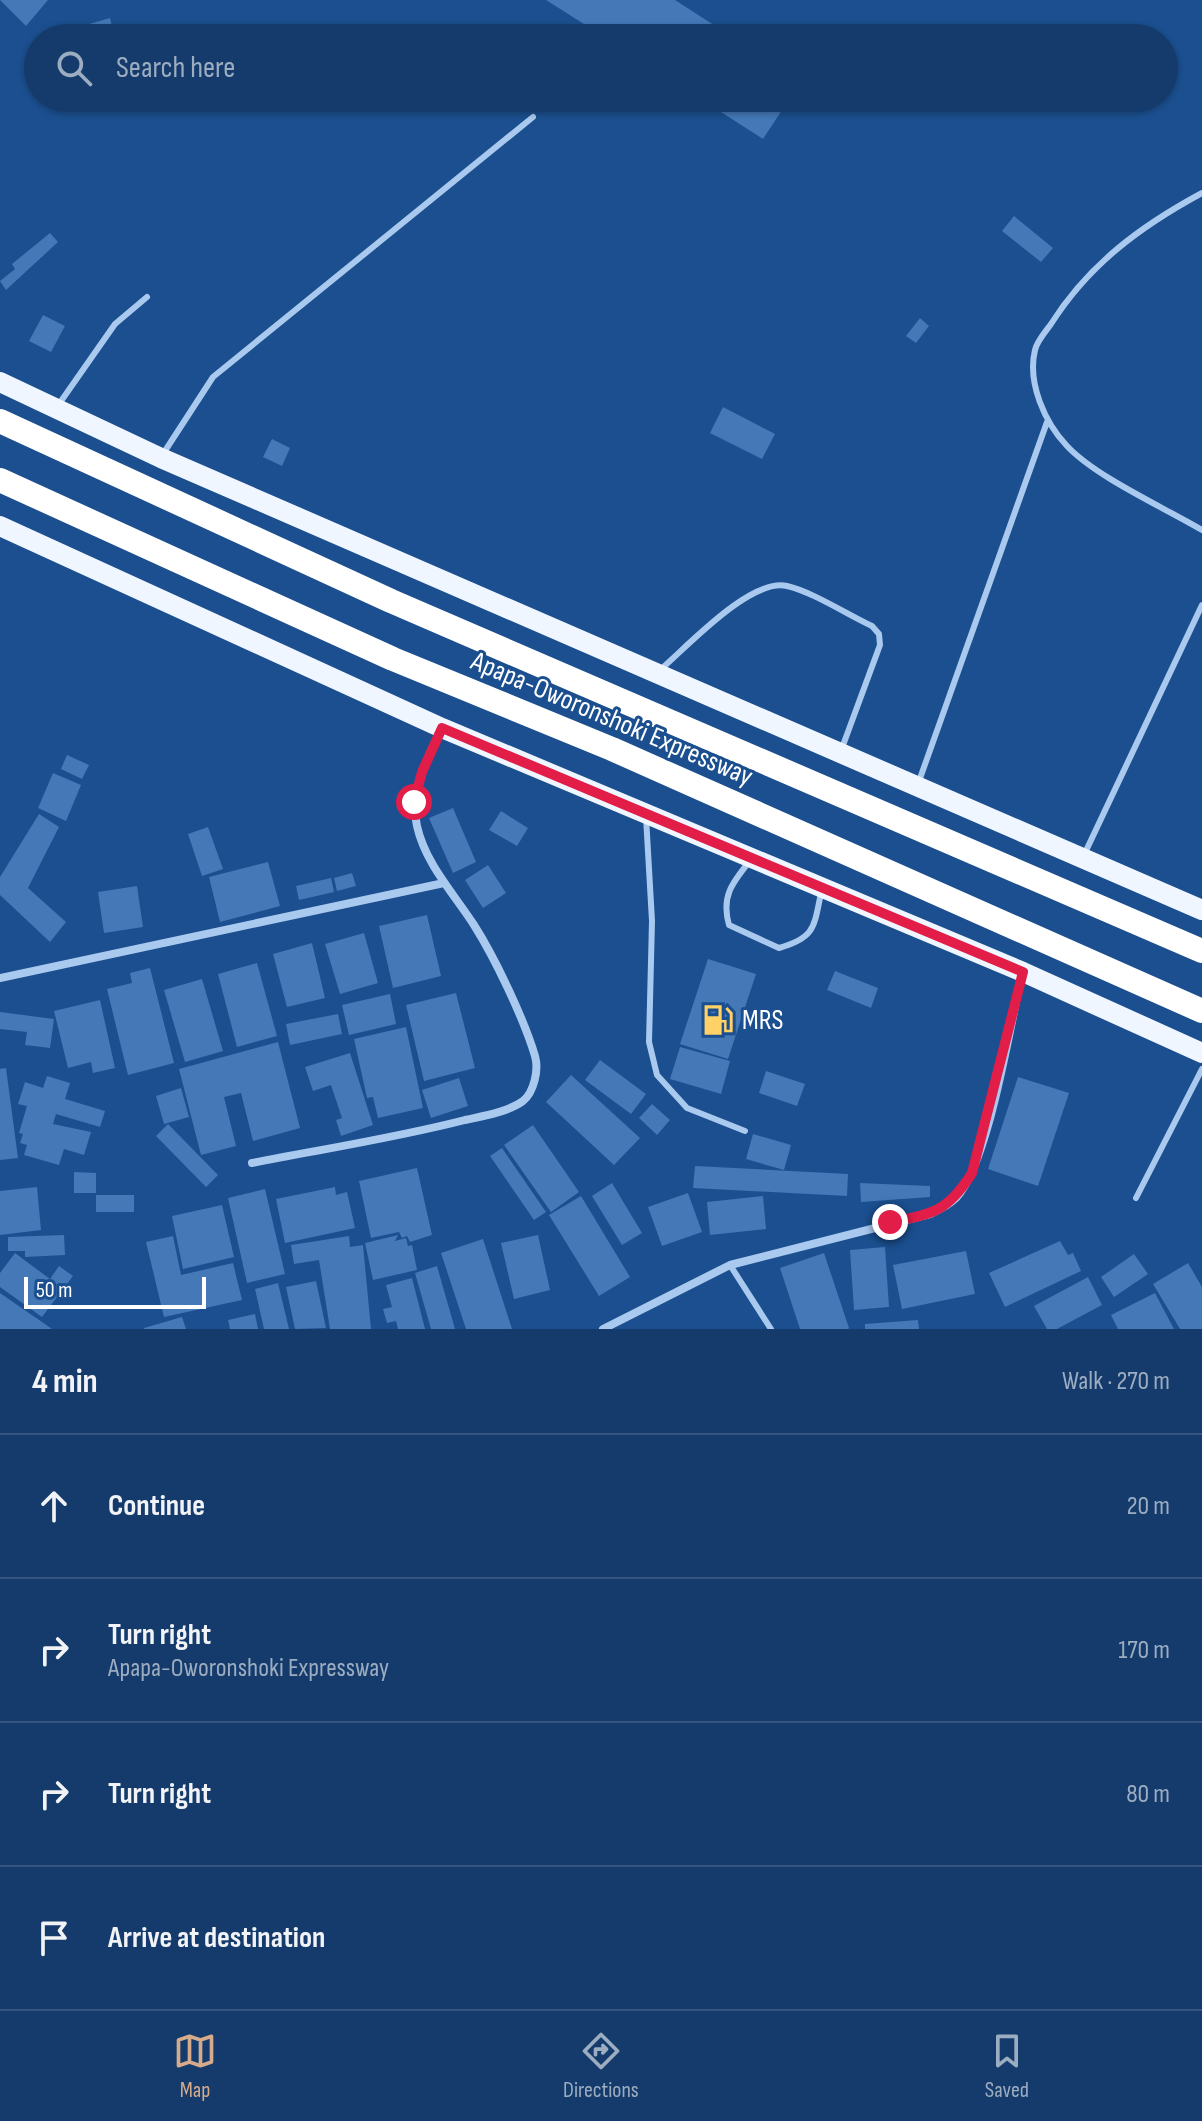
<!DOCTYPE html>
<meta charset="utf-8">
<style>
body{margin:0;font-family:"Sofia Sans Condensed",sans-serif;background:#214673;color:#f1f3f6}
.scale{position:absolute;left:24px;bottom:20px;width:182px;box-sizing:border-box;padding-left:8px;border:4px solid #fff;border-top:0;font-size:22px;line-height:28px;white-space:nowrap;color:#fff;-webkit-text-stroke:6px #1b4f8f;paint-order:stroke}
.stop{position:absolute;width:24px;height:24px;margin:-18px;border:6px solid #e11d48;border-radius:50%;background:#fff}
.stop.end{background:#e11d48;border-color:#fff;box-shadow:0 2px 8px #0008}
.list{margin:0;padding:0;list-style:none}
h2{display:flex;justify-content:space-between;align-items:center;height:104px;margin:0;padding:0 32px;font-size:34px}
h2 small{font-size:26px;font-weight:400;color:#9dadc1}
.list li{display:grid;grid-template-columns:52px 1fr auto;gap:24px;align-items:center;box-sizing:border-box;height:144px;padding:0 32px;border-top:2px solid #33557e}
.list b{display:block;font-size:30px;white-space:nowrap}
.list p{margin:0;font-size:26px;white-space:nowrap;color:#9dadc1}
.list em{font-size:26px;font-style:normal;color:#9dadc1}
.icon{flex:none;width:44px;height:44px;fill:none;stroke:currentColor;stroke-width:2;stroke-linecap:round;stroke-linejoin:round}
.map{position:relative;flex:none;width:1202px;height:1329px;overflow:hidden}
.search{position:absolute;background:#143b6b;box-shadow:0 2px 6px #0004;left:24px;right:24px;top:24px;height:88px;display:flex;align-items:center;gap:20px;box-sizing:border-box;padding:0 28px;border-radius:44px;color:#9dadc1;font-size:30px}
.sheet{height:680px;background:#143b6b}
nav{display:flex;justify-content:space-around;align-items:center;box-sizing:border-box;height:112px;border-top:2px solid #33557e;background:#143b6b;font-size:22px;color:#9dadc1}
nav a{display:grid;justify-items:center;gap:4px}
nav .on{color:#d6ab8b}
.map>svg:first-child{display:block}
.building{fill:#4478b7}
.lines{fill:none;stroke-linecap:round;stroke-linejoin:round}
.service{stroke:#a9c9ee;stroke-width:6}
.minor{stroke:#a9c9ee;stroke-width:8}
.primary{stroke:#f0f6ff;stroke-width:20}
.motorway{stroke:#fff;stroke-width:24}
.route{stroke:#e11d48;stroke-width:10}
.labels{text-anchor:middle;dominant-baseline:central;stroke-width:6;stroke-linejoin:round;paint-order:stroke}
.street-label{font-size:28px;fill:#fff;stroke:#1b4f8f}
.poi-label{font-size:28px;fill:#fff;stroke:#1b4f8f;text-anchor:start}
</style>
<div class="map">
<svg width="1202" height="1329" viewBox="0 0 1202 1329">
<rect width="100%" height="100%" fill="#1b4f8f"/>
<!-- building -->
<path class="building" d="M 0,0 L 48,0 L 26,26 Z
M 546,0 L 675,0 L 734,38 L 606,38 Z
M 110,18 L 114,35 L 59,38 L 58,33 Z
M 699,98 L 790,98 L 763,139 Z
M 1014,216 L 1053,248 L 1041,262 L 1002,231 Z
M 50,233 L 58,242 L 6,290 L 0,281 L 15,269 L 12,264 Z
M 43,315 L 65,326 L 51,352 L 29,341 Z
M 920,318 L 929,326 L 916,343 L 906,336 Z
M 723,407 L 775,434 L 762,459 L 710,433 Z
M 272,439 L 290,448 L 282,466 L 263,457 Z
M 67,755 L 89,765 L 82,779 L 61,769 Z
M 53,773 L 81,785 L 66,821 L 38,808 Z
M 453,808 L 476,862 L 453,873 L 429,818 Z
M 501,811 L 528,828 L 517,846 L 489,830 Z
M 39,814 L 59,827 L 28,888 L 66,922 L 50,942 L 0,895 L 0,877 Z
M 208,827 L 223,869 L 202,876 L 188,834 Z
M 268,862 L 280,906 L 220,922 L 209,877 Z
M 488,865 L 506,893 L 483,908 L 465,880 Z
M 352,873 L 356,886 L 337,891 L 334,878 Z
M 331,878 L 334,892 L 299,900 L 296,886 Z
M 137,886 L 143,927 L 104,933 L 98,892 Z
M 427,915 L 441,976 L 393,988 L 379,926 Z
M 364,933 L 378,983 L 340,994 L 325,944 Z
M 312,943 L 325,998 L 287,1007 L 273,954 Z
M 708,959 L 756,974 L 728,1059 L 680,1044 Z
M 257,963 L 277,1036 L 237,1047 L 218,974 Z
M 150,968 L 174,1063 L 128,1075 L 107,989 L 132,983 L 130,973 Z
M 835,971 L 878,988 L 871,1008 L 827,990 Z
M 202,979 L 223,1051 L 185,1062 L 164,990 Z
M 456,993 L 475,1068 L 424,1081 L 406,1005 Z
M 390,994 L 396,1024 L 349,1035 L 342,1005 Z
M 100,1000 L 115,1068 L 93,1073 L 91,1062 L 68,1068 L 54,1011 Z
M 0,1012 L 54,1019 L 50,1048 L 25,1045 L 27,1032 L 0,1029 Z
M 338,1014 L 342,1034 L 290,1045 L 286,1024 Z
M 406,1027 L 423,1108 L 378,1118 L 373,1097 L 367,1098 L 354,1039 Z
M 278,1042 L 300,1128 L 253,1141 L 241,1093 L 224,1097 L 236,1146 L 201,1155 L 179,1069 Z
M 680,1047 L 730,1061 L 721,1094 L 670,1079 Z
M 350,1053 L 373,1125 L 341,1136 L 336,1120 L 342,1118 L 331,1085 L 313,1091 L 305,1067 Z
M 600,1060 L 646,1094 L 631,1114 L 585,1080 Z
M 6,1068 L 18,1158 L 0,1160 L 0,1069 Z
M 766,1071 L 805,1084 L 797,1106 L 759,1093 Z
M 571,1075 L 640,1138 L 614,1165 L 546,1102 Z
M 47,1076 L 70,1083 L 65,1099 L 105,1111 L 100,1127 L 56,1114 L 53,1124 L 91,1132 L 84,1155 L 64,1149 L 59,1165 L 24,1155 L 27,1145 L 20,1143 L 23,1134 L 19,1133 L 27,1106 L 18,1104 L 25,1082 L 43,1088 Z
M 1018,1077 L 1069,1093 L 1038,1186 L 988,1169 Z
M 459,1078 L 468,1106 L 431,1118 L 422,1090 Z
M 181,1088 L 189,1117 L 164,1124 L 156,1096 Z
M 652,1104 L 670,1120 L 657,1135 L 639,1118 Z
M 168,1124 L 218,1175 L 206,1187 L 156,1136 Z
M 533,1125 L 579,1192 L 551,1212 L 504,1145 Z
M 753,1134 L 791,1145 L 784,1170 L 746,1159 Z
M 502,1148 L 546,1212 L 534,1220 L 490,1156 Z
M 695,1166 L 848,1174 L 847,1196 L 693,1188 Z
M 417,1168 L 432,1235 L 410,1242 L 407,1236 L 402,1238 L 399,1232 L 371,1238 L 359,1181 Z
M 74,1172 L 96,1173 L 96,1193 L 74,1193 Z
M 612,1183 L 642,1233 L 622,1245 L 592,1196 Z
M 860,1183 L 930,1186 L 930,1197 L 861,1202 Z
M 37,1187 L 41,1230 L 0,1235 L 0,1191 Z
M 335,1187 L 336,1195 L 347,1192 L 355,1228 L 285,1243 L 276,1199 Z
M 265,1189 L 285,1274 L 247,1283 L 228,1198 Z
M 688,1193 L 702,1232 L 662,1246 L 648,1207 Z
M 96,1195 L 134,1195 L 134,1212 L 96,1212 Z
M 581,1196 L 630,1277 L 599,1296 L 549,1215 Z
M 763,1196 L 766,1229 L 710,1235 L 707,1202 Z
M 222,1205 L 234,1257 L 183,1269 L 172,1216 Z
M 64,1235 L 65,1255 L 25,1257 L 25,1251 L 8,1251 L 8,1237 Z
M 398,1235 L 395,1241 L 406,1238 L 408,1246 L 412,1245 L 417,1270 L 373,1280 L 365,1243 Z
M 538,1235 L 550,1290 L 514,1299 L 501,1243 Z
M 173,1236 L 181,1275 L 233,1263 L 242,1300 L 164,1317 L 146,1242 Z
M 349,1236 L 350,1247 L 363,1245 L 371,1329 L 330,1329 L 319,1260 L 294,1264 L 291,1245 Z
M 483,1239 L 512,1329 L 466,1329 L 441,1253 Z
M 1060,1241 L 1068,1255 L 1073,1253 L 1081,1271 L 1005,1307 L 989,1273 Z
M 885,1247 L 889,1307 L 854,1310 L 850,1250 Z
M 966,1251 L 975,1294 L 902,1309 L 893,1265 Z
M 15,1253 L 50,1279 L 59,1266 L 73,1276 L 42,1317 L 0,1287 L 0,1273 Z
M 824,1253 L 849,1328 L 848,1329 L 800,1329 L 780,1268 Z
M 1134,1254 L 1148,1274 L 1114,1297 L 1101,1277 Z
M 1188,1263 L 1202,1287 L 1202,1329 L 1180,1329 L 1153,1284 Z
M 437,1266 L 455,1329 L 431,1329 L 415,1273 Z
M 1088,1277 L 1102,1305 L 1057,1329 L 1047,1329 L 1034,1306 Z
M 412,1278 L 425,1329 L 398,1329 L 396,1321 L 387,1323 L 383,1309 L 392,1307 L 386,1285 Z
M 316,1281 L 326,1328 L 295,1329 L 286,1287 Z
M 278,1283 L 289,1329 L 264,1329 L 255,1289 Z
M 0,1293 L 42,1322 L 52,1329 L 0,1329 Z
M 1155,1293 L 1174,1329 L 1118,1329 L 1111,1315 Z
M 255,1314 L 258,1329 L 230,1329 L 228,1320 Z
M 182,1317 L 186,1329 L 144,1329 L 144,1328 Z
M 918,1320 L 919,1329 L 865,1329 L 865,1324 Z"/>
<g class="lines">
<!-- service -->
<path class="service" d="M 1202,193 C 1141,226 1089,264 1051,324 C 1046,331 1037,341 1035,350 C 1027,383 1045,423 1067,446 C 1096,477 1163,507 1202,530
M 59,404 L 115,324 L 147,297
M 163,454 L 213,377 L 533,117
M 660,670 C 687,647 750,578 787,586 C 813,592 848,615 872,626 L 879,634 L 880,645 L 842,748
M 918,784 L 1047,422
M 646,817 L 652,921 L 649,1042 L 657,1075 L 687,1108 L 745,1131
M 1084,855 L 1202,605
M 749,862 C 732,883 721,897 729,925 L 779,948 C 815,938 814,927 821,893
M 1136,1198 L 1202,1069
M 730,1265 L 771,1329"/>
<!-- minor -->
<path class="minor" d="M 0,978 L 444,883
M 252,1163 C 323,1149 395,1138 465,1120 C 483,1116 508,1112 523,1101 C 534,1092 539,1070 535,1056 C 524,1019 495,958 474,925 C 454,894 425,863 417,826 C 409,791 427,759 442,728
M 603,1329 L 730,1265 L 930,1214 C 939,1210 949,1205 956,1198 C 989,1162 1010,1025 1022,973"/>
<!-- primary -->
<path class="primary" d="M 0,382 L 161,458 L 1202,910
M 0,526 L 442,728 L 1023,972 L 1202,1053"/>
<!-- motorway -->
<path class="motorway" d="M 0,421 L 391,601 L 1202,951
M 0,480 L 393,659 L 612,749 L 1202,1011"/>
</g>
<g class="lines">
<!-- route -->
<path class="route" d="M 414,802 L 422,772 L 442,728 L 1023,972 L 972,1173 C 948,1211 934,1214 890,1222"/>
</g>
<!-- icons -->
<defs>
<symbol id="fuel-bare" viewBox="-9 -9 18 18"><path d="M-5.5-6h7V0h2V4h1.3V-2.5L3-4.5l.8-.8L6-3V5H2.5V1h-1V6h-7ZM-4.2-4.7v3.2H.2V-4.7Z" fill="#ffd166" stroke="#1b4f8f" stroke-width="2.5" paint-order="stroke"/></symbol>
</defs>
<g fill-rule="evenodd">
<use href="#fuel-bare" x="696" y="998" width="44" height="44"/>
</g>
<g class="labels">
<!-- street labels -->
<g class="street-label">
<text transform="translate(612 719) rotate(23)">Apapa-Oworonshoki Expressway</text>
</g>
<!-- poi labels -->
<g class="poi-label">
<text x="742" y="1020">MRS</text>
</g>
</g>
</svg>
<div class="scale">50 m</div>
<div class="stop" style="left:414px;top:802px"></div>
<div class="stop end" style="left:890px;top:1222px"></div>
<div class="search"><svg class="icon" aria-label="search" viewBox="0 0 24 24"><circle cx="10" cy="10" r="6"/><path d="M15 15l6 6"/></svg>Search here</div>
</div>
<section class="sheet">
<h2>4 min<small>Walk · 270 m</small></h2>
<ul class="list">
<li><svg class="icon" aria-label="ahead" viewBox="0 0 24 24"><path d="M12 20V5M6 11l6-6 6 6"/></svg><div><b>Continue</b></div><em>20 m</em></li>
<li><svg class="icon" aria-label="right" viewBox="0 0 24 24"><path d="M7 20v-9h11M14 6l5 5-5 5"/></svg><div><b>Turn right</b><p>Apapa-Oworonshoki Expressway</p></div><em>170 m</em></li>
<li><svg class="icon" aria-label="right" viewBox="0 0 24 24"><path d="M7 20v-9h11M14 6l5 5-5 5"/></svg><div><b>Turn right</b></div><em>80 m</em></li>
<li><svg class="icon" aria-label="arrive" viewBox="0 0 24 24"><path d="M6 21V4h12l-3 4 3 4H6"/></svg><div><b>Arrive at destination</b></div></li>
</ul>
</section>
<nav>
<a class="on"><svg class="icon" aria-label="map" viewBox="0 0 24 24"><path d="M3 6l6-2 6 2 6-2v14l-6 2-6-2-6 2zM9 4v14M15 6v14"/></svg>Map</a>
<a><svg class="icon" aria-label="directions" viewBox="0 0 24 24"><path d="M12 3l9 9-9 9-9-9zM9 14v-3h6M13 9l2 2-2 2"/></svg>Directions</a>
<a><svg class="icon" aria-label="saved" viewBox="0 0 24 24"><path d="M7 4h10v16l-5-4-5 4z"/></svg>Saved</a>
</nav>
